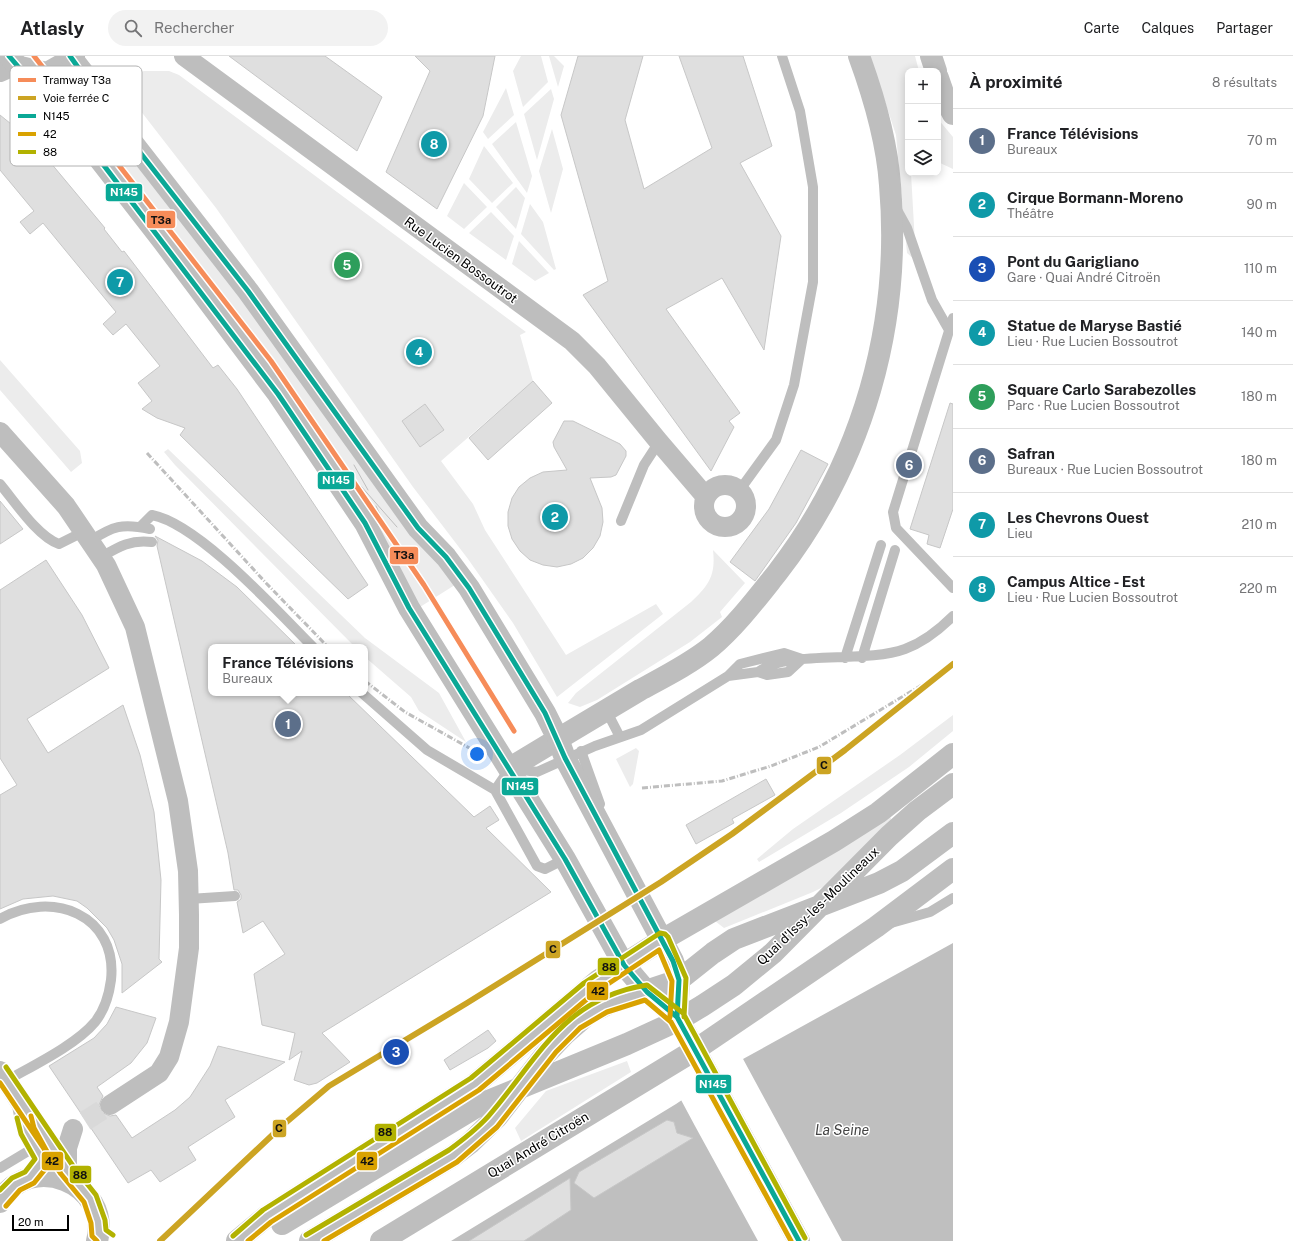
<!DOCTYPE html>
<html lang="fr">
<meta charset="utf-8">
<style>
body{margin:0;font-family:"Public Sans",sans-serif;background:#f2f2f2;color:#202124}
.controls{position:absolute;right:12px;top:12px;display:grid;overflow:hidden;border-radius:8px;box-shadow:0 2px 10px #0003}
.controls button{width:36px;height:36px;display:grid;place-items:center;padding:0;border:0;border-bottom:1px solid #e0e0e0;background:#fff;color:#202124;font:20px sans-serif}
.scale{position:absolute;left:12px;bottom:10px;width:57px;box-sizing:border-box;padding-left:4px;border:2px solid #000;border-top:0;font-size:11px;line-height:14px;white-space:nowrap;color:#000;-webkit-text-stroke:3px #fff;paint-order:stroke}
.you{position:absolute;left:477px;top:698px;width:14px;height:14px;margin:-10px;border:3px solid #fff;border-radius:50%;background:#1a73e8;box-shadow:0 0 0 6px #1a73e833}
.badge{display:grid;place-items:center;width:26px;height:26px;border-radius:50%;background:#595959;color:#fff;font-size:13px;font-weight:700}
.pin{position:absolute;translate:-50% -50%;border:2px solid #fff;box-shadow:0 1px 4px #0006}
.popup{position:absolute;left:208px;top:588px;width:160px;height:52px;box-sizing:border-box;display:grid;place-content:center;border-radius:8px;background:#fff;filter:drop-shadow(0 1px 3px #0005);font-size:13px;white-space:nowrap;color:#757577}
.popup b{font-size:15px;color:#202124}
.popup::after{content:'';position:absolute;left:50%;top:100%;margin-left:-8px;border:8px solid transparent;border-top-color:#fff}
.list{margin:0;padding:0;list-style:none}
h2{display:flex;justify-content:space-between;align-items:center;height:52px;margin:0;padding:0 16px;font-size:17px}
h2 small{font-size:13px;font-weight:400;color:#757577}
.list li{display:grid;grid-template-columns:26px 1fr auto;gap:12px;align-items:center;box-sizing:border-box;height:64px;padding:0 16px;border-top:1px solid #e0e0e0}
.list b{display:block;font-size:15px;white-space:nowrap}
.list p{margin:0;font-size:13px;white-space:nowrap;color:#757577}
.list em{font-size:13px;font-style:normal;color:#757577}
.icon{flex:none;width:22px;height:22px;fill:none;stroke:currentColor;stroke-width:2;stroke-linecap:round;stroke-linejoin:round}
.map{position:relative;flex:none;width:953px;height:1185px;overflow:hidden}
header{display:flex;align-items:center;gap:24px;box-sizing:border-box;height:56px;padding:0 20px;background:#fff;border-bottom:1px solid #e0e0e0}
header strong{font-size:19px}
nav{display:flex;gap:22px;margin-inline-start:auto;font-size:14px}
.search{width:280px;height:36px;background:#f2f2f2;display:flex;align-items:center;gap:10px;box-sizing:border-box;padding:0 14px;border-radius:22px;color:#757577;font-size:15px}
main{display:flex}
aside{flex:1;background:#fff}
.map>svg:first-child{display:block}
.green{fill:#ececec}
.water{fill:#bfbfbf}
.pier{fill:#fff}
.building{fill:#dfdfdf;stroke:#c7c7c7}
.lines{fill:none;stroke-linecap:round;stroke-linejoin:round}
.minor-tunnel{stroke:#d9d9d9;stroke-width:20;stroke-dasharray:20 10;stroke-linecap:butt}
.service{stroke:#bebebe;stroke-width:10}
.minor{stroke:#bebebe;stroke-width:20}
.primary{stroke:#bebebe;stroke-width:22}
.trunk{stroke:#bebebe;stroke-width:22}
.tram{stroke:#bebebe;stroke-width:1}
.rail{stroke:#bebebe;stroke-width:3;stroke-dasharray:6 2 1 2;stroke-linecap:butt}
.bus-1-casing{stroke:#fff;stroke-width:8}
.bus-2-casing{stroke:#fff;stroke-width:8}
.bus-3-casing{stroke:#fff;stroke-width:8}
.bus-1{stroke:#0aa896;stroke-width:5}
.bus-2{stroke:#d9a200;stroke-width:5}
.bus-3{stroke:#b2b200;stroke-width:5}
.rail-1-casing{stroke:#fff;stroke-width:9}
.rail-1{stroke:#cca423;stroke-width:6}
.tram-1-casing{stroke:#fff;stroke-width:8}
.tram-1{stroke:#f68c59;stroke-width:5}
.labels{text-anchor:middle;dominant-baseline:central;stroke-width:3;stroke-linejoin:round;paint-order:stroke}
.street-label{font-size:13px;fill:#000;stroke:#fff}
.water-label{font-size:14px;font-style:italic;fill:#444;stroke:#fff}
.key{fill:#fff;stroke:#b2b2b2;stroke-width:1}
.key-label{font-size:11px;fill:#000}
.line-badge{stroke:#fff;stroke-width:1.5}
.badge-label{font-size:11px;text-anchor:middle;font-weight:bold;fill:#fff}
.pale-badge-label{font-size:11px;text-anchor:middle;font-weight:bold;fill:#111}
</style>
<header>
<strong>Atlasly</strong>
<div class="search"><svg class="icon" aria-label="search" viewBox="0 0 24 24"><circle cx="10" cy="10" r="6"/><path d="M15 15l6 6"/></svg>Rechercher</div>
<nav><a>Carte</a><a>Calques</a><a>Partager</a></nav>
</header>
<main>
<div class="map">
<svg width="953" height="1185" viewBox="0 0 953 1185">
<rect width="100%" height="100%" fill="#fff"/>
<!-- green -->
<path class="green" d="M 521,0 L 541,0 L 548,26 L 523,51 L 513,15 Z
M 549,0 L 554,0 L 564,10 L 558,31 Z
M 870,0 L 915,0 L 919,15 L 908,15 L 908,117 L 911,117 L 916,205 L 907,197 L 896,79 Z
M 144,15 L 169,15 L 179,19 L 526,276 L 520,279 L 533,325 L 441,405 L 473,448 L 485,474 L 566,599 L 656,548 L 663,558 L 557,641 L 513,567 L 468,503 L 413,431 L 216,152 L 126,36 C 126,23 132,19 144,15 Z
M 506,32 L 514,59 L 488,83 L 483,76 Z
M 551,33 L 554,43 L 537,104 L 524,58 Z
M 90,43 L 458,527 L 420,551 L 127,124 L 73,56 Z
M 938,63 L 953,81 L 953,113 L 938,106 Z
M 516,66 L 532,120 L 527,137 L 492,88 Z
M 552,73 L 563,113 L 551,157 L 539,115 Z
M 484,90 L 513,127 L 492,147 L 469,123 Z
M 464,127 L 487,151 L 464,173 L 447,160 Z
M 516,131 L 525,142 L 516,173 L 496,151 Z
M 530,148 L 543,166 L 556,213 L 554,214 L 521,178 Z
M 491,156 L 514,180 L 506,204 L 469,177 Z
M 519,185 L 549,217 L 535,225 L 512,208 Z
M 0,304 L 80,395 L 82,407 L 71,416 L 0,334 Z
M 168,393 L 365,582 L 439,637 L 466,686 L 419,655 L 411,641 L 365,601 L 365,591 L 355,591 L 175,409 L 164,396 Z
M 713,494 L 745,527 L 720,556 L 722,561 L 690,586 L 597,644 L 580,651 L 568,647 L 576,637 L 691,546 C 708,530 716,520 713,494 Z
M 953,659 L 953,675 L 909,711 L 841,757 L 759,806 L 757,803 L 793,773 L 900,699 Z
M 636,692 L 639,695 L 633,728 L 630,731 L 616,703 Z
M 889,759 L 894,768 L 835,825 L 813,836 L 724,872 L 715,865 Z
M 627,1005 L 631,1016 L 521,1085 L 515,1072 L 546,1035 Z"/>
<!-- water -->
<path class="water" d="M 953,887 L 953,1185 L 451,1185 L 676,1048 L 743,1003 Z"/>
<!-- pier -->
<path class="pier" d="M 742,1001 L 762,1038 L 842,1185 L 758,1185 L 695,1070 L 680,1042 Z"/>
<!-- building -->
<path class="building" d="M 229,0 L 325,0 L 382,41 L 357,95 Z
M 415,0 L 495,0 L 483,60 L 437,153 L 386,116 L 430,15 Z
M 578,0 L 643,0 L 625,64 L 644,133 L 712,92 L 679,0 L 743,0 L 772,90 L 740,107 L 781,180 L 764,294 L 722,222 L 666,253 L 740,357 L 729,365 L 734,371 L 711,415 L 583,239 L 608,225 L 561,59 Z
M 0,59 L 16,72 L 47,108 L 50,106 L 105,172 L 104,173 L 122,196 L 124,195 L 213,312 L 218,309 L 237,333 L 368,529 L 348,543 L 180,379 L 185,372 L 157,362 L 142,353 L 152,345 L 138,327 L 160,310 L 126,268 L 113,279 L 103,268 L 116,256 L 43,167 L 30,178 L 20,166 L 34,155 L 0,114 Z
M 533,325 L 552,347 L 488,404 L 469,382 Z
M 950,347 L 953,348 L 953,453 L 940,492 L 927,488 L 929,479 L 910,473 Z
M 425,348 L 444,374 L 420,391 L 402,365 Z
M 564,365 L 573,365 L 620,388 L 626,395 L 626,400 L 616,419 L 611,421 L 590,422 L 602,452 L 603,466 L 600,480 L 593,492 L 583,502 L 571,508 L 557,511 L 543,509 L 530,504 L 520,495 L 512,483 L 508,470 L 508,456 L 512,442 L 519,431 L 530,422 L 543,416 L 567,414 L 554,391 L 553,386 Z
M 801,394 L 828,408 L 796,467 L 755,525 L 730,506 L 769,453 Z
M 0,445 L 23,473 L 0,488 Z
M 155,480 L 202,505 L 237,531 L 298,591 L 211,591 L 211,637 L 346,637 L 474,761 L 490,750 L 499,764 L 486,772 L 551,836 L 322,977 L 350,1006 L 317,1027 L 309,1029 L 294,1024 L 302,995 L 289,1004 L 295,977 L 262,969 L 254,918 L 285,898 L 263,865 L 243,877 L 237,846 L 241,843 L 241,839 L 238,834 L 234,834 L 228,797 L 157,490 L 158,484 Z
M 46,504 L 82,559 L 109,612 L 27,663 L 48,697 L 123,649 L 140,699 L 154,756 L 161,824 L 159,903 L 162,906 L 122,937 L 122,908 L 114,884 L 107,872 L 87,852 L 77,845 L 53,840 L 23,843 L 0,853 L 0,739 L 17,729 L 0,702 L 0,534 Z
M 766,723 L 775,739 L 732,763 L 734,767 L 696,788 L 686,769 Z
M 116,951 L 156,962 L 147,987 L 131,1007 L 97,1031 L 103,1040 L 99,1049 L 101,1056 L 110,1060 L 116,1059 L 132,1082 L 175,1054 L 190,1041 L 210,1010 L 218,990 L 285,1006 L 225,1044 L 235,1061 L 188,1091 L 196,1104 L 160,1126 L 151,1114 L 128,1127 L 49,1010 L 94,982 L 107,968 Z
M 488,974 L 496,985 L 488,992 L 450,1014 L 444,1004 Z
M 667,1064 L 674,1066 L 677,1077 L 693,1082 L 594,1142 L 574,1127 L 579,1116 Z
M 570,1122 L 571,1154 L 524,1185 L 469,1185 Z"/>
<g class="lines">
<!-- minor-tunnel -->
<path class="minor-tunnel" d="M 85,1065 L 110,1049"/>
<!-- service -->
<path class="service" d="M 896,152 L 907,172 L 932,244 L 949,274
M 953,262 L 893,456 L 896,472 L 953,532
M 0,428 C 15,446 38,481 59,488 L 83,476
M 739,435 L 776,384 L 794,329 L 813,226 L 813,131 L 800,55 L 782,0
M 621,465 L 644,409 L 659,386
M 140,471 L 152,459 C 199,468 278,556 313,591
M 90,485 C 113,470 122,467 150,473
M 101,501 C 118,491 131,483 152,486
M 845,602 L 881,489
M 862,602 L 895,494
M 758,616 C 788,593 864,608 905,593 C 924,586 939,574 953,560
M 728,620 L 758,616 L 767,619 L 788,616 L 802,603
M 362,637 L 427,694 L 495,734
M 606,654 L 620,681
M 581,695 L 600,748
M 565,803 L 545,813 L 537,810 L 495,734 L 510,712 L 537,716 L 595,690 L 641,674 L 728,620 L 740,608 L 784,597 L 802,603
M 189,843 L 235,840
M 0,863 C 52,833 118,859 111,924 C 109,939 104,955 95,966 C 76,989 32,1010 6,1025
M 891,867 L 930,856 L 953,842
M 27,1056 L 43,1076 L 64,1109
M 0,1112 L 35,1091"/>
<!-- minor -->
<path class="minor" d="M 184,0 L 572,285 L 597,310 L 659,386 L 706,441
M 16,9 L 47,16 L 75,0
M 0,16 L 16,9
M 0,376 L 66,450 L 106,509 L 135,571 L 178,745 L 188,815 L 189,859 L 189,892 L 179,966 L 169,1001 L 159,1017 L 110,1049
M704 450a21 21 0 1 1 42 0a21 21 0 1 1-42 0Z
M 0,1015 L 22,1049 L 27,1075 L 44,1104 L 29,1122
M 73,1073 L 67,1092 L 67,1114 L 82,1134"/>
<!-- primary -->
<path class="primary" d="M 9,0 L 48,46 L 83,82 L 163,185 L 278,338 L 365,467 L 409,552 L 565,803 L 624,909 L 647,936 L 677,961 L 799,1185
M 70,0 L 88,23 L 121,72 L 248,235 L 418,472 L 446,501 L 469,532 L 545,657 L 558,683 L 565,702 L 673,905 L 679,924 L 677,961
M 510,712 L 558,683
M 0,1146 C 29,1094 112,1127 97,1185
M 282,1168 L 481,1048 L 627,988 L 677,965 L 702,950 L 734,929 L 773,897 L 889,780 L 917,755 L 953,728
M 237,1185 L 267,1160 L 475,1028 L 599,924 L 662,884 L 834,785 L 878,757 L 953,698
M 310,1185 L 453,1100 L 470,1087 L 497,1061 L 545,999 L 565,978 L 588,958 L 610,947 L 679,924 L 713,897 L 734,883 L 879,827 L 902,815 L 953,777
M 381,1185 L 695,994 L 876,871 L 953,813"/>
<!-- trunk -->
<path class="trunk" d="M 931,0 L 936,15
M 938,22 L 946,45 L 953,58
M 558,683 C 586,666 613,650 640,634 C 664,621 690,608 711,591 C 736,570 757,542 777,517 C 863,406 902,268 890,129 C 887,85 874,41 859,0"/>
<!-- tram -->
<path class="tram" d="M 354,409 L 368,434
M 345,412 L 397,471
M 376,450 L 389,477"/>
<!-- rail -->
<path class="rail" d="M 147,397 L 266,527 L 328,591
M 365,625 L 405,656 L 473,694
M 642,732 L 722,725 L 771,710 L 819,691 L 935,621"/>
<defs>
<path id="bus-1" d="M 9,0 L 48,46 L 83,82 L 278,338 L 365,467 L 409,552 L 565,803 L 624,909 L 647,936 L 677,961 L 799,1185
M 70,0 L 121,72 L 248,235 L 418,472 L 446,501 L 469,532 L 545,657 L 565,702 L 673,905 L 679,924 L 677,961"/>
<path id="bus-2" d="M 0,1027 L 61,1118 L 84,1146 L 91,1167 L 92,1180 L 97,1185
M 6,1150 L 20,1134 L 34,1127 L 51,1106 L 50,1101 L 34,1072 L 31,1060
M 248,1185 L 271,1166 L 479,1034 L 593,938 L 659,894 L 672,925 L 670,961
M 324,1185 L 457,1106 L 497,1071 L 556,996 L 580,972 L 607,956 L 645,944 L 671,966 L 791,1185"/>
<path id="bus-3" d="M 6,1011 L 73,1110 L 96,1139 L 105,1164 L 106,1174 L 113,1179
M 0,1134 L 12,1122 L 25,1116 L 35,1103 L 21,1078 L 17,1062
M 306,1179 L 449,1094 C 464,1083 480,1071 492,1056 C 540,999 565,942 647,929 L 683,957 L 805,1182
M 233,1180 L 263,1154 L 471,1022 L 584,927 L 660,877 L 665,878 L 668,881 L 686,922 L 684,961"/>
</defs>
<!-- bus-1 casing -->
<use href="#bus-1" class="bus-1-casing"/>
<!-- bus-2 casing -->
<use href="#bus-2" class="bus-2-casing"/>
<!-- bus-3 casing -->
<use href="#bus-3" class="bus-3-casing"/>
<!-- bus-1 -->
<use href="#bus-1" class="bus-1"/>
<!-- bus-2 -->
<use href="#bus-2" class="bus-2"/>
<!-- bus-3 -->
<use href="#bus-3" class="bus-3"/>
<defs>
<path id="rail-1" d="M 160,1185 L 283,1069 L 329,1030 L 467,947 L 661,826 L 732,778 L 845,694 L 953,608"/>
</defs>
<!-- rail-1 casing -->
<use href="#rail-1" class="rail-1-casing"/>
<!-- rail-1 -->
<use href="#rail-1" class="rail-1"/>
<defs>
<path id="tram-1" d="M 34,0 L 271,305 L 424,529 L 514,675"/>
</defs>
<!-- tram-1 casing -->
<use href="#tram-1" class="tram-1-casing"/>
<!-- tram-1 -->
<use href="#tram-1" class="tram-1"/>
</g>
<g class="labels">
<!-- street labels -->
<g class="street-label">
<text transform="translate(461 204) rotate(36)">Rue Lucien Bossoutrot</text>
<text transform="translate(818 850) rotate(-44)">Quai d'Issy-les-Moulineaux</text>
<text transform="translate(538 1089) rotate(-31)">Quai André Citroën</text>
</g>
<!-- water labels -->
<g class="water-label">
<text x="842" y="1074">La Seine</text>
</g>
</g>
<!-- legend -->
<rect x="10" y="10" width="132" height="100" rx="6" class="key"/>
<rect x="18" y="22" width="18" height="4" fill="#f68c59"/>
<rect x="18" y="40" width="18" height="4" fill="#cca423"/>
<rect x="18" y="58" width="18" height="4" fill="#0aa896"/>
<rect x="18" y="76" width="18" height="4" fill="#d9a200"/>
<rect x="18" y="94" width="18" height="4" fill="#b2b200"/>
<g class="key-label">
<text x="43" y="28">Tramway T3a</text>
<text x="43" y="46">Voie ferrée C</text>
<text x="43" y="64">N145</text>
<text x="43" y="82">42</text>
<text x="43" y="100">88</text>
</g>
<g class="line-badge">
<rect x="105" y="127" width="38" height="19" rx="4" fill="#0aa896"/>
<rect x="146" y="154" width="30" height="19" rx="4" fill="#f68c59"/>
<rect x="317" y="415" width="38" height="19" rx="4" fill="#0aa896"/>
<rect x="389" y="490" width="30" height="19" rx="4" fill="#f68c59"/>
<rect x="816" y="700" width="16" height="19" rx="4" fill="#cca423"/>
<rect x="501" y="721" width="38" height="19" rx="4" fill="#0aa896"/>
<rect x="545" y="884" width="16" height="19" rx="4" fill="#cca423"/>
<rect x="597" y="901" width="23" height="19" rx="4" fill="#b2b200"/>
<rect x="586" y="925" width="23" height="20" rx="4" fill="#d9a200"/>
<rect x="695" y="1018" width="37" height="20" rx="4" fill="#0aa896"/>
<rect x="272" y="1063" width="15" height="19" rx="4" fill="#cca423"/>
<rect x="374" y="1067" width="23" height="19" rx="4" fill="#b2b200"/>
<rect x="356" y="1095" width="22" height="20" rx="4" fill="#d9a200"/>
<rect x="41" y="1095" width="23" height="20" rx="4" fill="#d9a200"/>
<rect x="69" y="1109" width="23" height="19" rx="4" fill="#b2b200"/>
</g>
<g class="badge-label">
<text x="124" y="140">N145</text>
<text x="336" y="428">N145</text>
<text x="520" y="734">N145</text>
<text x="713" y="1032">N145</text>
</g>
<g class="pale-badge-label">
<text x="161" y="168">T3a</text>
<text x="404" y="503">T3a</text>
<text x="824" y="713">C</text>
<text x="553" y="897">C</text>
<text x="609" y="915">88</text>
<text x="598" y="939">42</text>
<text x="279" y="1076">C</text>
<text x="385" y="1080">88</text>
<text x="367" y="1109">42</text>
<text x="52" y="1109">42</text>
<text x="80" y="1123">88</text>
</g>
</svg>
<div class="controls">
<button>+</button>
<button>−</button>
<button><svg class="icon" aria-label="layers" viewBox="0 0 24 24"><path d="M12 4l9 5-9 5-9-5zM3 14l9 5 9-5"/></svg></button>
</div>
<div class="scale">20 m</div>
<div class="you"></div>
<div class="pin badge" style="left:288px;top:668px;background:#5c6f8a">1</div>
<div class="popup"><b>France Télévisions</b>Bureaux</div>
<div class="pin badge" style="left:555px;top:461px;background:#0f9aa8">2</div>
<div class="pin badge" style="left:396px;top:996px;background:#1a4fb4">3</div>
<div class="pin badge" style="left:419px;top:296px;background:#0f9aa8">4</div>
<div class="pin badge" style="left:347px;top:209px;background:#2e9e5b">5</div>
<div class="pin badge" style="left:909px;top:409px;background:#5c6f8a">6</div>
<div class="pin badge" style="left:120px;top:226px;background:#0f9aa8">7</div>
<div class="pin badge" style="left:434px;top:88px;background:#0f9aa8">8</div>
</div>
<aside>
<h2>À proximité<small>8 résultats</small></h2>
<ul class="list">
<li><span class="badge" style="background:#5c6f8a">1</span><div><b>France Télévisions</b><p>Bureaux</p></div><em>70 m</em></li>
<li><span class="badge" style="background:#0f9aa8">2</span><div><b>Cirque Bormann-Moreno</b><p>Théâtre</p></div><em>90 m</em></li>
<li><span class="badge" style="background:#1a4fb4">3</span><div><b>Pont du Garigliano</b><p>Gare · Quai André Citroën</p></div><em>110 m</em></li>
<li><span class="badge" style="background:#0f9aa8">4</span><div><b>Statue de Maryse Bastié</b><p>Lieu · Rue Lucien Bossoutrot</p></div><em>140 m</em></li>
<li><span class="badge" style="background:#2e9e5b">5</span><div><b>Square Carlo Sarabezolles</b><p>Parc · Rue Lucien Bossoutrot</p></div><em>180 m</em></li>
<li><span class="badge" style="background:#5c6f8a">6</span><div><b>Safran</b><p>Bureaux · Rue Lucien Bossoutrot</p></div><em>180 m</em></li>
<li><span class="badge" style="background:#0f9aa8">7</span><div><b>Les Chevrons Ouest</b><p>Lieu</p></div><em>210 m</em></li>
<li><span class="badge" style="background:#0f9aa8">8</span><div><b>Campus Altice - Est</b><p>Lieu · Rue Lucien Bossoutrot</p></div><em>220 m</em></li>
</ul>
</aside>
</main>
